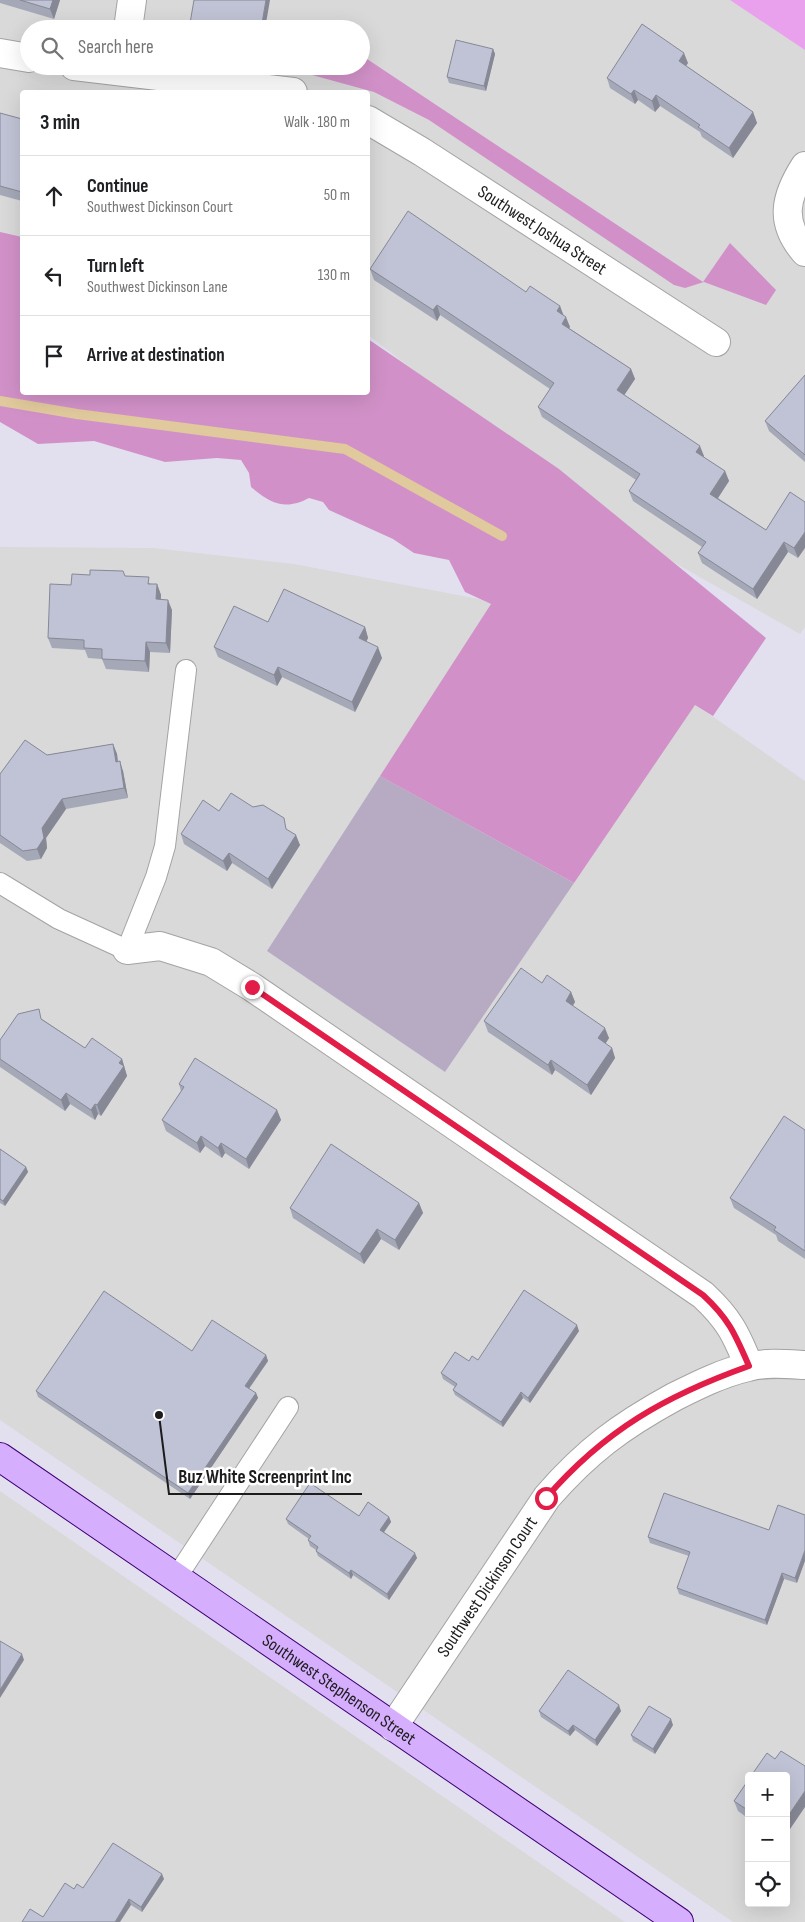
<!DOCTYPE html>
<meta charset="utf-8">
<style>
body{margin:0;font-family:"Sofia Sans Condensed",sans-serif;background:#f2f2f2;color:#202124}
.controls{position:absolute;right:15px;bottom:15px;display:grid;overflow:hidden;border-radius:5px;box-shadow:0 5px 20px #0002}
.controls button{width:45px;height:45px;display:grid;place-items:center;padding:0;border:0;border-bottom:1px solid #e0e0e0;background:#fff;color:#202124;font:25px sans-serif}
.stop{position:absolute;width:15px;height:15px;margin:-11px;border:4px solid #e11d48;border-radius:50%;background:#fff}
.stop.end{background:#e11d48;border-color:#fff;box-shadow:0 1px 5px #0008}
.list{margin:0;padding:0;list-style:none}
h2{display:flex;justify-content:space-between;align-items:center;height:65px;margin:0;padding:0 20px;font-size:21px}
h2 small{font-size:16px;font-weight:400;color:#757577}
.list li{display:grid;grid-template-columns:32px 1fr auto;gap:15px;align-items:center;box-sizing:border-box;height:80px;padding:0 20px;border-top:1px solid #e0e0e0}
.list b{display:block;font-size:19px;white-space:nowrap}
.list p{margin:0;font-size:16px;white-space:nowrap;color:#757577}
.list em{font-size:16px;font-style:normal;color:#757577}
.icon{flex:none;width:28px;height:28px;fill:none;stroke:currentColor;stroke-width:2;stroke-linecap:round;stroke-linejoin:round}
.map{position:relative;flex:none;width:805px;height:1922px;overflow:hidden}
.search{position:absolute;background:#fff;box-shadow:0 5px 20px #0002;left:20px;top:20px;width:350px;height:55px;display:flex;align-items:center;gap:12px;box-sizing:border-box;padding:0 18px;border-radius:28px;color:#757577;font-size:19px}
.panel{position:absolute;background:#fff;box-shadow:0 5px 20px #0002;left:20px;top:90px;width:350px;height:305px;border-radius:5px}
.map>svg:first-child{display:block}
.residential{fill:#d9d9da;fill-rule:evenodd}
.construction{fill:#b6abc3}
.grass{fill:#eaa1ed}
.forest{fill:#d191c8}
.lines{fill:none;stroke-linecap:round;stroke-linejoin:round}
.stream{stroke:#e0c99c;stroke-width:10}
.lane-casing{stroke:#a3a3a3;stroke-width:22}
.street-casing{stroke:#a3a3a3;stroke-width:30}
.secondary-casing{stroke:#400075;stroke-width:30}
.lane{stroke:#fff;stroke-width:20}
.street{stroke:#fff;stroke-width:28}
.secondary{stroke:#d6aefe;stroke-width:28}
.wall{fill:#a5a8b7}
.shaded-wall{fill:#868895}
.building{fill:#c0c3d5;stroke:#868895}
.route{stroke:#e11d48;stroke-width:6}
.labels{text-anchor:middle;dominant-baseline:central;stroke-width:5;stroke-linejoin:round;paint-order:stroke}
.street-label{font-size:18px;fill:#1c1c1c;stroke:#fff}
.leader{fill:none;stroke:#1c1c1c;stroke-width:2}
.callout-dot{fill:#1c1c1c;stroke:#fff;stroke-width:2}
.callout-label{font-size:19px;text-anchor:middle;font-weight:bold;fill:#1c1c1c;stroke:#fff;stroke-width:5;stroke-linejoin:round;paint-order:stroke}
</style>
<div class="map">
<svg width="805" height="1922" viewBox="0 0 805 1922">
<rect width="100%" height="100%" fill="#e2e0ee"/>
<!-- residential -->
<path class="residential" d="M 0,0 L 738,0 L 805,35 L 805,627 L 800,634 L 629,537 L 368,335 L 368,92 L 22,92 L 22,241 L 0,236 ZM 29,29 L 361,29 L 361,66 L 29,66 Z
M 0,547 L 154,548 L 294,564 L 479,599 L 491,604 L 445,1072 L 695,704 L 805,781 L 805,1922 L 733,1922 L 0,1420 ZM 749,1776 L 786,1776 L 786,1903 L 749,1903 Z
M 0,1491 L 625,1922 L 0,1922 Z"/>
<!-- construction -->
<path class="construction" d="M 380,776 L 574,883 L 445,1072 L 267,951 Z"/>
<!-- grass -->
<path class="grass" d="M 730,0 L 805,0 L 805,50 Z"/>
<!-- forest -->
<path class="forest" d="M 361,55 L 703,282 L 730,243 L 776,290 L 766,305 L 704,282 L 685,288 L 674,285 L 429,120 L 374,92 L 312,75 L 313,66 L 361,66 Z
M 0,232 L 22,237 L 22,392 L 368,392 L 368,339 L 559,469 L 766,638 L 713,716 L 695,705 L 574,883 L 380,776 L 491,604 L 465,592 L 449,560 L 414,553 L 393,539 L 329,510 L 323,502 L 309,498 C 285,511 270,503 251,487 L 249,473 L 241,460 L 217,458 L 165,462 L 94,441 L 38,444 L 0,422 Z"/>
<g class="lines">
<!-- stream -->
<path class="stream" d="M 0,401 L 77,414 L 345,449 L 502,536"/>
<defs>
<path id="lane" d="M 0,883 L 59,919 L 127,950 L 156,877 L 165,846 L 186,670
M 176,1578 L 288,1407"/>
<g id="street">
<path d="M 128,29 L 132,0"/>
<path d="M 0,53 L 29,58"/>
<path d="M 74,66 L 293,92"/>
<path id="s1" d="M 368,120 L 422,152 L 716,342"/>
<path d="M 805,166 C 785,197 779,222 805,252"/>
<path d="M 127,950 L 160,946 L 211,962 L 252,987 L 703,1295 C 729,1319 736,1334 749,1366"/>
<path id="s2" d="M 393,1727 L 547,1497 C 587,1451 621,1426 674,1397 C 698,1385 722,1373 748,1367 C 765,1362 787,1364 805,1365"/>
</g>
<g id="secondary">
<path id="s3" d="M 0,1457 L 679,1922"/>
</g>
</defs>
<!-- lane casing -->
<use href="#lane" class="lane-casing"/>
<!-- street casing -->
<use href="#street" class="street-casing"/>
<!-- secondary casing -->
<use href="#secondary" class="secondary-casing"/>
<!-- lane -->
<use href="#lane" class="lane"/>
<!-- street -->
<use href="#street" class="street"/>
<!-- secondary -->
<use href="#secondary" class="secondary"/>
</g>
<!-- wall -->
<path class="wall" d="M 0,0 L 60,0 L 54,19 L 0,3 Z
M 493,49 L 495,54 L 486,91 L 449,83 L 447,77 Z
M 688,63 L 686,66 L 753,112 L 757,123 L 733,158 L 702,137 L 700,132 L 660,106 L 655,112 L 638,100 L 635,104 L 610,88 L 607,78 Z
M 0,113 L 22,119 L 22,201 L 0,195 Z
M 370,269 L 526,292 L 560,306 L 563,314 L 570,327 L 569,328 L 631,369 L 635,379 L 624,395 L 704,456 L 703,457 L 725,471 L 729,481 L 718,498 L 766,530 L 790,492 L 798,558 L 788,552 L 757,599 L 702,563 L 698,553 L 702,547 L 633,501 L 629,491 L 636,480 L 542,417 L 538,407 L 550,389 L 440,315 L 437,321 L 374,280 Z
M 805,375 L 805,462 L 769,431 L 765,421 Z
M 90,575 L 125,576 L 152,584 L 157,584 L 161,595 L 161,599 L 172,610 L 170,653 L 150,652 L 149,672 L 106,669 L 102,659 L 88,658 L 85,650 L 52,648 L 48,638 L 71,585 Z
M 268,622 L 365,627 L 368,638 L 366,642 L 382,658 L 355,712 L 282,677 L 277,686 L 218,657 L 214,647 Z
M 113,744 L 117,754 L 118,762 L 123,771 L 128,798 L 66,809 L 46,838 L 47,848 L 41,859 L 27,861 L 0,843 L 0,774 L 47,755 Z
M 219,811 L 288,830 L 300,845 L 272,889 L 232,863 L 227,871 L 184,844 L 181,834 Z
M 542,983 L 571,992 L 575,1002 L 573,1006 L 609,1038 L 605,1044 L 612,1048 L 615,1058 L 591,1095 L 555,1070 L 552,1075 L 488,1032 L 484,1021 Z
M 42,1019 L 85,1048 L 122,1059 L 127,1076 L 101,1116 L 98,1114 L 95,1120 L 70,1104 L 65,1111 L 0,1067 L 0,1040 Z
M 179,1084 L 277,1110 L 281,1120 L 249,1169 L 225,1153 L 222,1158 L 205,1146 L 200,1153 L 166,1131 L 162,1120 L 181,1091 Z
M 805,1130 L 805,1259 L 778,1241 L 776,1235 L 734,1208 L 730,1198 Z
M 0,1149 L 26,1167 L 28,1172 L 5,1206 L 0,1203 Z
M 419,1203 L 423,1213 L 399,1250 L 381,1239 L 364,1264 L 293,1218 L 290,1208 Z
M 579,1331 L 530,1403 L 523,1398 L 503,1427 L 455,1395 L 453,1390 L 455,1387 L 443,1379 L 441,1373 L 469,1361 L 478,1360 Z
M 192,1351 L 266,1355 L 268,1361 L 249,1389 L 256,1393 L 258,1398 L 190,1499 L 38,1397 L 36,1391 Z
M 805,1515 L 797,1583 L 784,1579 L 767,1625 L 679,1594 L 677,1588 L 689,1556 L 650,1543 L 648,1537 L 769,1530 Z
M 359,1516 L 389,1517 L 391,1522 L 384,1532 L 417,1558 L 389,1600 L 353,1575 L 351,1579 L 318,1556 L 316,1551 L 316,1550 L 310,1546 L 308,1540 L 309,1539 L 288,1524 L 286,1519 Z
M 539,1711 L 621,1711 L 597,1746 L 575,1730 L 570,1736 L 541,1717 Z
M 673,1725 L 655,1754 L 633,1741 L 631,1735 Z
M 749,1779 L 749,1819 L 738,1811 L 734,1801 Z
M 164,1879 L 142,1912 L 131,1905 L 43,1917 L 74,1889 Z"/>
<!-- shaded-wall -->
<path class="shaded-wall" d="M 53,0 L 60,0 L 54,19 L 50,9 Z
M 266,0 L 270,0 L 265,29 L 261,29 Z
M 493,49 L 495,54 L 486,91 L 484,86 Z
M 684,53 L 688,63 L 682,71 L 679,61 Z
M 634,90 L 638,100 L 635,104 L 631,94 Z
M 656,95 L 660,106 L 655,112 L 652,101 Z
M 753,112 L 757,123 L 733,158 L 729,148 Z
M 437,305 L 440,315 L 437,321 L 433,310 Z
M 560,306 L 564,317 L 557,311 Z
M 566,317 L 570,327 L 565,334 L 562,324 Z
M 631,369 L 635,379 L 621,400 L 617,390 Z
M 700,446 L 704,456 L 700,463 L 696,452 Z
M 725,471 L 729,481 L 714,504 L 710,494 Z
M 805,532 L 805,548 L 798,558 L 794,548 Z
M 784,542 L 788,552 L 757,599 L 753,589 Z
M 157,584 L 161,595 L 160,610 L 156,599 Z
M 168,600 L 172,610 L 170,653 L 166,643 Z
M 365,627 L 368,638 L 363,648 L 359,638 Z
M 146,642 L 150,652 L 149,672 L 145,661 Z
M 378,647 L 382,658 L 355,712 L 352,702 Z
M 278,667 L 282,677 L 277,686 L 274,675 Z
M 113,744 L 117,754 L 119,772 L 116,762 Z
M 120,761 L 123,771 L 128,798 L 124,788 Z
M 62,799 L 66,809 L 46,838 L 47,848 L 41,859 L 37,849 L 42,828 Z
M 296,835 L 300,845 L 272,889 L 268,879 Z
M 229,853 L 232,863 L 227,871 L 223,861 Z
M 571,992 L 575,1002 L 569,1011 L 566,1001 Z
M 605,1028 L 609,1038 L 602,1049 L 598,1038 Z
M 612,1048 L 615,1058 L 591,1095 L 587,1085 Z
M 122,1059 L 127,1076 L 101,1116 L 97,1105 Z
M 551,1060 L 555,1070 L 552,1075 L 548,1065 Z
M 66,1093 L 70,1104 L 65,1111 L 61,1100 Z
M 95,1104 L 98,1114 L 95,1120 L 91,1110 Z
M 277,1110 L 281,1120 L 249,1169 L 246,1159 Z
M 201,1136 L 205,1146 L 200,1153 L 197,1143 Z
M 221,1143 L 225,1153 L 222,1158 L 218,1148 Z
M 26,1167 L 28,1172 L 5,1206 L 3,1201 Z
M 419,1203 L 423,1213 L 399,1250 L 395,1240 Z
M 377,1229 L 381,1239 L 364,1264 L 360,1254 Z
M 577,1325 L 579,1331 L 530,1403 L 528,1398 Z
M 266,1355 L 268,1361 L 247,1391 L 245,1386 Z
M 521,1392 L 523,1398 L 503,1427 L 501,1422 Z
M 256,1393 L 258,1398 L 190,1499 L 188,1493 Z
M 389,1517 L 391,1522 L 382,1535 L 380,1530 Z
M 805,1550 L 805,1561 L 797,1583 L 795,1578 Z
M 415,1553 L 417,1558 L 389,1600 L 387,1594 Z
M 351,1570 L 353,1575 L 351,1579 L 349,1573 Z
M 782,1573 L 784,1579 L 767,1625 L 765,1620 Z
M 22,1654 L 24,1660 L 0,1698 L 0,1690 Z
M 619,1705 L 621,1711 L 597,1746 L 595,1740 Z
M 671,1719 L 673,1725 L 655,1754 L 653,1749 Z
M 573,1725 L 575,1730 L 570,1736 L 568,1731 Z
M 805,1791 L 805,1807 L 786,1835 L 786,1819 Z
M 162,1874 L 164,1879 L 142,1912 L 141,1907 Z
M 129,1899 L 131,1905 L 120,1922 L 115,1922 Z"/>
<!-- building -->
<path class="building" d="M 20,0 L 53,0 L 50,9 Z
M 194,0 L 266,0 L 261,29 L 189,29 Z
M 642,24 L 684,53 L 679,61 L 753,112 L 729,148 L 698,127 L 700,125 L 656,95 L 652,101 L 634,90 L 631,94 L 607,78 Z
M 456,40 L 493,49 L 484,86 L 447,77 Z
M 0,113 L 22,119 L 22,192 L 0,186 Z
M 408,211 L 526,292 L 530,286 L 560,306 L 557,311 L 566,317 L 562,324 L 631,369 L 617,390 L 700,446 L 696,452 L 725,471 L 710,494 L 766,530 L 790,492 L 805,502 L 805,532 L 794,548 L 784,542 L 753,589 L 698,553 L 706,542 L 629,491 L 640,474 L 538,407 L 554,383 L 437,305 L 433,310 L 370,269 Z
M 805,375 L 805,455 L 765,421 Z
M 90,570 L 123,571 L 125,576 L 149,577 L 148,584 L 157,584 L 156,599 L 168,600 L 166,643 L 146,642 L 145,661 L 102,659 L 102,649 L 84,648 L 84,640 L 48,638 L 50,584 L 71,585 L 72,574 L 90,575 Z
M 284,589 L 365,627 L 359,638 L 378,647 L 352,702 L 278,667 L 274,675 L 214,647 L 234,606 L 268,622 Z
M 25,740 L 47,755 L 113,744 L 116,762 L 120,761 L 124,788 L 62,799 L 42,828 L 44,838 L 37,849 L 23,851 L 0,835 L 0,774 Z
M 231,793 L 253,807 L 263,805 L 284,818 L 286,829 L 296,835 L 268,879 L 229,853 L 223,861 L 181,834 L 203,800 L 219,811 Z
M 521,968 L 542,983 L 547,975 L 571,992 L 566,1001 L 605,1028 L 598,1038 L 612,1048 L 587,1085 L 551,1060 L 548,1065 L 484,1021 Z
M 39,1009 L 41,1019 L 85,1048 L 92,1038 L 122,1059 L 119,1063 L 124,1066 L 97,1105 L 95,1104 L 91,1110 L 66,1093 L 61,1100 L 0,1059 L 0,1040 L 18,1014 Z
M 195,1058 L 277,1110 L 246,1159 L 221,1143 L 218,1148 L 201,1136 L 197,1143 L 162,1120 L 184,1087 L 179,1084 Z
M 784,1116 L 805,1130 L 805,1251 L 774,1230 L 776,1227 L 730,1198 Z
M 331,1144 L 419,1203 L 395,1240 L 377,1229 L 360,1254 L 290,1208 Z
M 0,1149 L 26,1167 L 3,1201 L 0,1199 Z
M 524,1290 L 577,1325 L 528,1398 L 521,1392 L 501,1422 L 453,1390 L 457,1384 L 441,1373 L 455,1352 L 469,1361 L 472,1356 L 478,1360 Z
M 104,1291 L 192,1351 L 212,1320 L 266,1355 L 245,1386 L 256,1393 L 188,1493 L 36,1391 Z
M 310,1483 L 359,1516 L 368,1502 L 389,1517 L 380,1530 L 415,1553 L 387,1594 L 351,1570 L 349,1573 L 316,1551 L 318,1547 L 308,1540 L 311,1536 L 286,1519 Z
M 664,1493 L 769,1530 L 778,1505 L 805,1515 L 805,1550 L 795,1578 L 782,1573 L 765,1620 L 677,1588 L 690,1552 L 648,1537 Z
M 0,1641 L 22,1654 L 0,1690 Z
M 568,1670 L 619,1705 L 595,1740 L 573,1725 L 568,1731 L 539,1711 Z
M 649,1706 L 671,1719 L 653,1749 L 631,1735 Z
M 781,1751 L 805,1766 L 805,1791 L 786,1819 L 786,1776 L 751,1776 L 767,1753 L 775,1759 Z
M 749,1779 L 749,1811 L 734,1801 Z
M 113,1843 L 162,1874 L 141,1907 L 129,1899 L 115,1922 L 22,1922 L 30,1909 L 43,1917 L 65,1883 L 74,1889 L 77,1884 L 83,1888 Z"/>
<g class="lines">
<!-- route -->
<path class="route" d="M 252,987 L 703,1295 C 729,1319 735,1334 749,1366 C 665,1396 605,1430 546,1498"/>
</g>
<g class="labels">
<!-- street labels -->
<g class="street-label">
<text stroke="none"><textPath href="#s1" startOffset="206">Southwest Joshua Street</textPath></text>
<text stroke="none"><textPath href="#s2" startOffset="169">Southwest Dickinson Court</textPath></text>
<text stroke="none"><textPath href="#s3" startOffset="411">Southwest Stephenson Street</textPath></text>
</g>
</g>
<!-- callouts -->
<path class="leader" d="M159 1415L169 1494H362"/>
<circle class="callout-dot" cx="159" cy="1415" r="5"/>
<g class="callout-label">
<text x="265" y="1483">Buz White Screenprint Inc</text>
</g>
</svg>
<div class="controls">
<button>+</button>
<button>−</button>
<button><svg class="icon" aria-label="locate" viewBox="0 0 24 24"><circle cx="12" cy="12" r="6"/><path d="M12 2v4M12 18v4M2 12h4M18 12h4"/></svg></button>
</div>
<div class="stop" style="left:546px;top:1498px"></div>
<div class="stop end" style="left:252px;top:987px"></div>
<div class="search"><svg class="icon" aria-label="search" viewBox="0 0 24 24"><circle cx="10" cy="10" r="6"/><path d="M15 15l6 6"/></svg>Search here</div>
<section class="panel">
<h2>3 min<small>Walk · 180 m</small></h2>
<ul class="list">
<li><svg class="icon" aria-label="ahead" viewBox="0 0 24 24"><path d="M12 20V5M6 11l6-6 6 6"/></svg><div><b>Continue</b><p>Southwest Dickinson Court</p></div><em>50 m</em></li>
<li><svg class="icon" aria-label="left" viewBox="0 0 24 24"><path d="M17 20v-9H6M10 6l-5 5 5 5"/></svg><div><b>Turn left</b><p>Southwest Dickinson Lane</p></div><em>130 m</em></li>
<li><svg class="icon" aria-label="arrive" viewBox="0 0 24 24"><path d="M6 21V4h12l-3 4 3 4H6"/></svg><div><b>Arrive at destination</b></div></li>
</ul>
</section>
</div>
